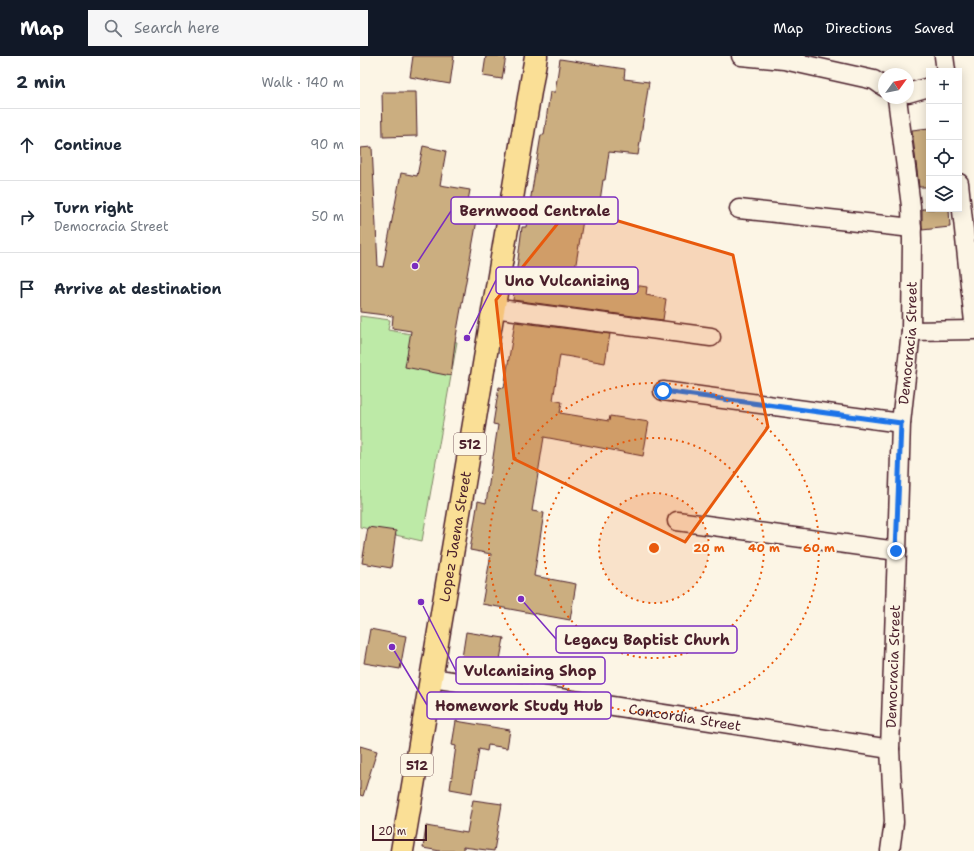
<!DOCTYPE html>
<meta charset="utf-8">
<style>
body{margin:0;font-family:"Shantell Sans",sans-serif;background:#f6f6f7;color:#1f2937}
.controls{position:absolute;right:12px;top:12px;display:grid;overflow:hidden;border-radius:0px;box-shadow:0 2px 10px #0003}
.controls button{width:36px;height:36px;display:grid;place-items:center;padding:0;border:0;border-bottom:1px solid #e0e1e3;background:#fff;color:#1f2937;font:20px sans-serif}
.compass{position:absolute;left:518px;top:12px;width:36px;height:36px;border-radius:50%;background:#fff;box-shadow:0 2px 10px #0003;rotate:57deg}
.scale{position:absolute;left:12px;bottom:10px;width:55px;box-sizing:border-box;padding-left:4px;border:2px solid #4a1f2b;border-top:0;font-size:11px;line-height:14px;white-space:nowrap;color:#4a1f2b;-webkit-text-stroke:3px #fcf5e5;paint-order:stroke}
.stop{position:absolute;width:12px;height:12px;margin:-9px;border:3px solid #1a73e8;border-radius:50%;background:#fff}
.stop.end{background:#1a73e8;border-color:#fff;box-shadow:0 1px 4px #0008}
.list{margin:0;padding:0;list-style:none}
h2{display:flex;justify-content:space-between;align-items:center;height:52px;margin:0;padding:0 16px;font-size:17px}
h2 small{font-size:13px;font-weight:400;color:#747a83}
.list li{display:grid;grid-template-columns:26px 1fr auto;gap:12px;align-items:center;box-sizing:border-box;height:72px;padding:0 16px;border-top:1px solid #e0e1e3}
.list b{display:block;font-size:15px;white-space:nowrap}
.list p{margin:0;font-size:13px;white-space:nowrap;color:#747a83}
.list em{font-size:13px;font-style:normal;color:#747a83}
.icon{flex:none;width:22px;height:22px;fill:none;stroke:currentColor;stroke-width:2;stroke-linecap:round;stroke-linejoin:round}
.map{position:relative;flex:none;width:614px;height:795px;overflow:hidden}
header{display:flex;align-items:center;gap:24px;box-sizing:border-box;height:56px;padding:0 20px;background:#111827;color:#fff}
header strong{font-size:19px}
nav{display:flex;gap:22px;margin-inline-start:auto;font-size:14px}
.search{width:280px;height:36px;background:#f6f6f7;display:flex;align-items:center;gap:10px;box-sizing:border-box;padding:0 14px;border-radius:0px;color:#747a83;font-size:15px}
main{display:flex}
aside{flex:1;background:#fff}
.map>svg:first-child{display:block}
.green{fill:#bdeaa7;stroke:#848469}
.building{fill:#cbae80;stroke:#4a1f2b}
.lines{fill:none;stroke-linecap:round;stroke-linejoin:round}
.street-casing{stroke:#4a1f2b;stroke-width:21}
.primary-casing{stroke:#4a1f2b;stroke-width:25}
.street{stroke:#fcf5e5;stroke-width:18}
.primary{stroke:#fadf96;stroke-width:22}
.route{stroke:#1a73e8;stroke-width:5}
.marked{fill:#e8590c;fill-opacity:0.2;stroke:#e8590c;stroke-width:3;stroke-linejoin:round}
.ring{fill:none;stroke:#e8590c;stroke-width:2;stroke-dasharray:2 4}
.labels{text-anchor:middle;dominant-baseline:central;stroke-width:4;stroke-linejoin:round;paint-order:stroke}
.shield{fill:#fcf5e5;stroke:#7f5f63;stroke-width:1}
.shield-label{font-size:13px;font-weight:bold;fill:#4a1f2b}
.street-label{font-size:14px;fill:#4a1f2b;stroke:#fcf5e5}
.centre{fill:#e8590c;stroke:#fcf5e5;stroke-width:2}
.ring-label{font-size:12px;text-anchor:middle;font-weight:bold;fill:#e8590c;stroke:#fcf5e5;stroke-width:4;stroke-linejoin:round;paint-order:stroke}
.leader{fill:none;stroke:#7b2cbf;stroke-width:1.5}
.callout-dot{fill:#7b2cbf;stroke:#fcf5e5;stroke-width:1.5}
.callout{fill:#fcf5e5;stroke:#7b2cbf;stroke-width:1.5}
.callout-label{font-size:15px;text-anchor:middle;font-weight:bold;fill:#4a1f2b}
</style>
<header>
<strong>Map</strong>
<div class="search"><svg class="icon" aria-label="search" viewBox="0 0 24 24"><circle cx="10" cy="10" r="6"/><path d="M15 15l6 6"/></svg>Search here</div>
<nav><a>Map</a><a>Directions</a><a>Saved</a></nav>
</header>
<main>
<aside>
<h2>2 min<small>Walk · 140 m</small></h2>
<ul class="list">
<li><svg class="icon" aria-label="ahead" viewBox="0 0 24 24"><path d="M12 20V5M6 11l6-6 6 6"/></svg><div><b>Continue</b></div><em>90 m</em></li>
<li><svg class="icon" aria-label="right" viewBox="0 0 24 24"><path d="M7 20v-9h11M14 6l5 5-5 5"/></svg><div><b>Turn right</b><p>Democracia Street</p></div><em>50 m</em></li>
<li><svg class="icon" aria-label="arrive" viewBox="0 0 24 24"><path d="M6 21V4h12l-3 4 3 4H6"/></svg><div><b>Arrive at destination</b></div></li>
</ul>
</aside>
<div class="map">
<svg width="614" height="795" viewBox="0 0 614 795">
<rect width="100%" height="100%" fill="#fcf5e5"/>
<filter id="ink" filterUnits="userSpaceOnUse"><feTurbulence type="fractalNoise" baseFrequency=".025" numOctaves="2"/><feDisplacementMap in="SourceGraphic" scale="8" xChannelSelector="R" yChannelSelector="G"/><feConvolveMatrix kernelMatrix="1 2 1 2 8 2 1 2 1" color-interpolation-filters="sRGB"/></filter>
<g filter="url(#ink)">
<!-- green -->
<path class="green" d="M 0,260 L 30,264 L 28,274 L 97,286 L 62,485 L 0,471 Z"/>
<!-- building -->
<path class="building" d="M 53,0 L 94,0 L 90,28 L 50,21 Z
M 126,0 L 146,0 L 142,23 L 123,20 Z
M 200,3 L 265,13 L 264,23 L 289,26 L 278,99 L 249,96 L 245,124 L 243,124 L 237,166 L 223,164 L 214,220 L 287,231 L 286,239 L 306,243 L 303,264 L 153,244 L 162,171 L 166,171 L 181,79 L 184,79 L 190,36 L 195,36 Z
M 22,36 L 56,36 L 57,80 L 23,81 Z
M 569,72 L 569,131 L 559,131 L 552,74 Z
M 63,90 L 86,95 L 80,129 L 110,134 L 105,161 L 117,164 L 95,286 L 91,320 L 45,311 L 51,275 L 32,272 L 33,260 L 0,256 L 0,92 L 12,91 L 18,210 L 23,211 L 41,117 L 57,120 Z
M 562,153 L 589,153 L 590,171 L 562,174 Z
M 155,266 L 250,278 L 245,307 L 200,299 L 193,344 L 202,346 L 200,357 L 249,365 L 250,360 L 289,366 L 283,400 L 184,381 L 172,455 L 184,457 L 174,520 L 216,528 L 210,564 L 122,548 L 131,498 L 110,494 L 118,445 L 126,447 L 138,369 L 133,368 L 139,331 L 144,332 Z
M 8,471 L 36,475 L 31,512 L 2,507 Z
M 10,573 L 46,580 L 40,613 L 4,607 Z
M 106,576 L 144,582 L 138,614 L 101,608 Z
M 96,665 L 150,674 L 147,692 L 128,689 L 127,695 L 119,693 L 112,737 L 90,733 L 96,690 L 92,689 Z
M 0,690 L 17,695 L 3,740 L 0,739 Z
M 113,744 L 142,748 L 134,795 L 103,791 L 103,795 L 80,795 L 63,792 L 66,770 L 107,777 Z"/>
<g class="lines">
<defs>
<g id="street">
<path d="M 381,0 L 424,4 L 514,24 L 524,31"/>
<path d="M 584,0 L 586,15"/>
<path d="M 548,37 L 569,31"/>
<path d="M 599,127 L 614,266"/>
<path d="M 379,153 L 552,172"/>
<path d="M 133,252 L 351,281"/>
<path d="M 551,275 L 614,274"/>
<path d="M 303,335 L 541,367"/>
<path d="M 317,465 L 537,495"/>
<path id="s1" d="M 72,622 L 530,693"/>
<path id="s2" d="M 530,795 L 534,766 L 530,693 L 537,495 L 541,367 L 551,275 L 552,184 L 551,150 L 537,42"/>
</g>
<g id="primary">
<path id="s3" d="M 42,795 L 176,0"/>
</g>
</defs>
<!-- street casing -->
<use href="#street" class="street-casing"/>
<!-- primary casing -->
<use href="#primary" class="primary-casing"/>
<!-- street -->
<use href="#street" class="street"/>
<!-- primary -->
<use href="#primary" class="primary"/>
</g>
</g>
<g class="lines" filter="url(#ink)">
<!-- route -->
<path class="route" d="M 303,335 L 541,367 L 536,495"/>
</g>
<!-- marked area -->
<path class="marked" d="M 211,151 L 373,199 L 408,371 L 325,486 L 154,403 L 136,244 Z"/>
<!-- distance rings -->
<circle cx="294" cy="492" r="55" fill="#e8590c" fill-opacity=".12"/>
<g class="ring">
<circle cx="294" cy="492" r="55"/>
<circle cx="294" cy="492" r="110"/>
<circle cx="294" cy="492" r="165"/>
</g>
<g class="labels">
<!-- shield labels -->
<g class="shield">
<rect x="94" y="377" width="32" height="22" rx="3"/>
<rect x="41" y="698" width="32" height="22" rx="3"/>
</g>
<g class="shield-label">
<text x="110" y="388">512</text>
<text x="57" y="709">512</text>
</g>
<!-- street labels -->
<g class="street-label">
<text stroke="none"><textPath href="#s2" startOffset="509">Democracia Street</textPath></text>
<text stroke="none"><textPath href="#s3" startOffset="319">Lopez Jaena Street</textPath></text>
<text stroke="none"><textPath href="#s2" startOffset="185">Democracia Street</textPath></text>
<text stroke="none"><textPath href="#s1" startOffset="256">Concordia Street</textPath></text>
</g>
</g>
<circle cx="294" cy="492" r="6" class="centre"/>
<g class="ring-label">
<text x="349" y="496">20 m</text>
<text x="404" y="496">40 m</text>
<text x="459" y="496">60 m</text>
</g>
<!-- callouts -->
<path class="leader" d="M55 210L91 155M107 282L136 224M161 543L196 583M61 546L96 615M32 591L67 649"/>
<g class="callout-dot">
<circle cx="55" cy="210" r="4"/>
<circle cx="107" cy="282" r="4"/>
<circle cx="161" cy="543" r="4"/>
<circle cx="61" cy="546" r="4"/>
<circle cx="32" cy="591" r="4"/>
</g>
<g class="callout">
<rect x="91" y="141" width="167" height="27" rx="4"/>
<rect x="136" y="211" width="142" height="27" rx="4"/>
<rect x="196" y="570" width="181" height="27" rx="4"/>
<rect x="96" y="601" width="149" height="27" rx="4"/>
<rect x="67" y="636" width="184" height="27" rx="4"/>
</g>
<g class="callout-label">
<text x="175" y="160">Bernwood Centrale</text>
<text x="207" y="230">Uno Vulcanizing</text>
<text x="287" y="589">Legacy Baptist Churh</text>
<text x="170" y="620">Vulcanizing Shop</text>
<text x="159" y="655">Homework Study Hub</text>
</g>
</svg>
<div class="controls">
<button>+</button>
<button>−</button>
<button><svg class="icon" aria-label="locate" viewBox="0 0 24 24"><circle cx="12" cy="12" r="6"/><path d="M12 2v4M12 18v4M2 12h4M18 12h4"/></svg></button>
<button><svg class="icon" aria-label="layers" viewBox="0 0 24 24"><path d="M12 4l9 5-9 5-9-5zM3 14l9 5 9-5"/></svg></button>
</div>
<svg class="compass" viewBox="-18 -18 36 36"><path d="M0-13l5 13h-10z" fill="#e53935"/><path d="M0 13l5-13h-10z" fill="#747a83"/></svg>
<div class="scale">20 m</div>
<div class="stop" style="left:303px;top:335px"></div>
<div class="stop end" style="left:536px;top:495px"></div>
</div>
</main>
